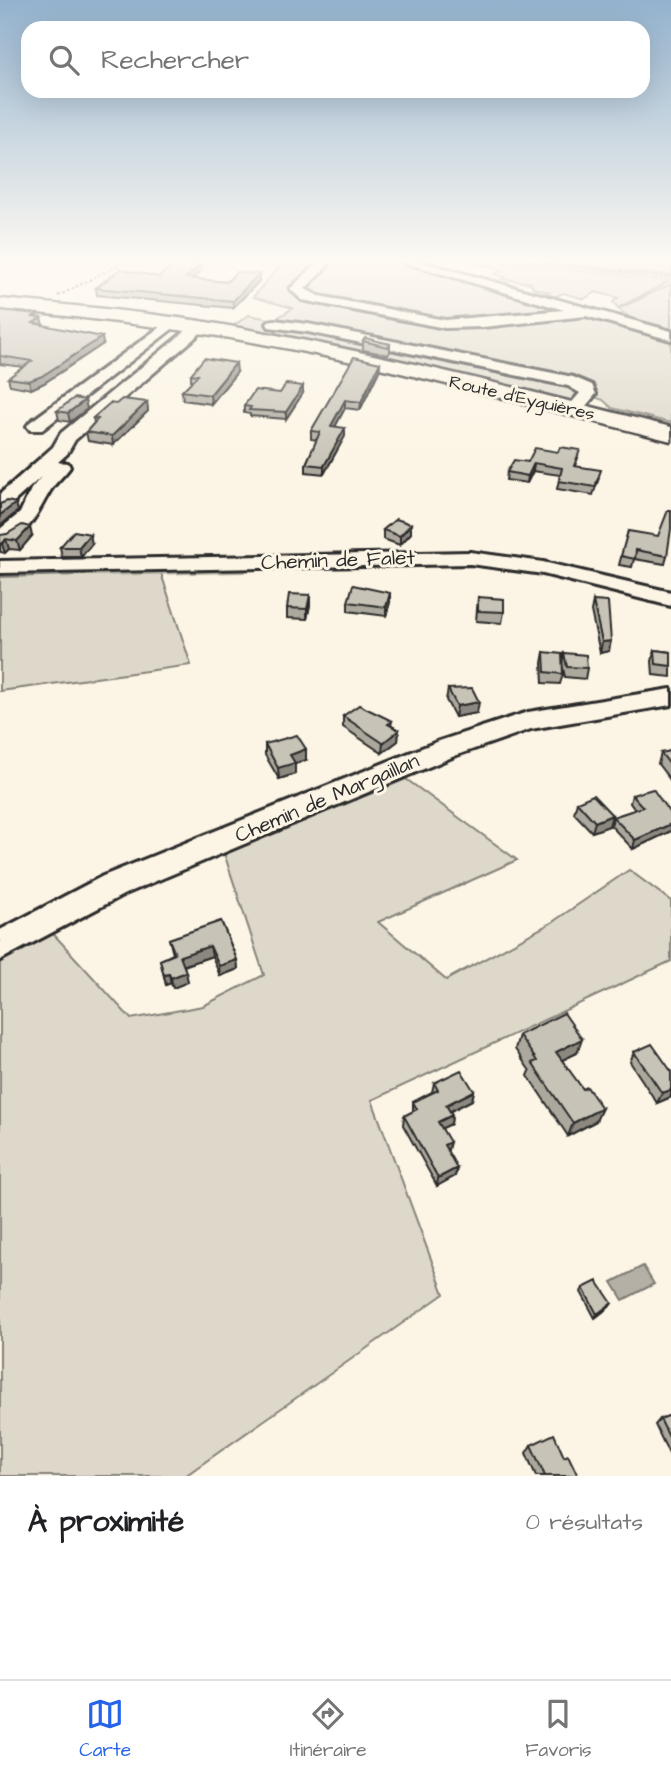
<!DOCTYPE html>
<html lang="fr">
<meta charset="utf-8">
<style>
body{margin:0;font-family:"Architects Daughter",sans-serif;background:#f2f2f2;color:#202124}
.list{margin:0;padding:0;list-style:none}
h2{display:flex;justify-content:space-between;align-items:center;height:91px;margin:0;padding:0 28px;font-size:30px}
h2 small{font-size:23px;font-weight:400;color:#757577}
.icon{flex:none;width:38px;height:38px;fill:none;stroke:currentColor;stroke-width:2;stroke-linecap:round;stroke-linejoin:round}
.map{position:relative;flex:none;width:671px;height:1476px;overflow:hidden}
.search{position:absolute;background:#fff;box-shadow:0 7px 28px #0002;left:21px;right:21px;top:21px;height:77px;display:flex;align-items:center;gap:18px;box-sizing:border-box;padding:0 24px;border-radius:21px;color:#757577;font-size:26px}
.sheet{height:203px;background:#fff}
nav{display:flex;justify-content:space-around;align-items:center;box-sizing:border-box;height:98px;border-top:2px solid #e0e0e0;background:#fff;font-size:19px;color:#757577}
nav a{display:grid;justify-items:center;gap:4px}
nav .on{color:#2563eb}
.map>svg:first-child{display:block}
.green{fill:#ded8ca;stroke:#84827a;stroke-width:2}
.water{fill:#b4b0a5;stroke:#7d7b74;stroke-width:2}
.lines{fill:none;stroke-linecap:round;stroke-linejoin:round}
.canal{fill:#b4b0a5;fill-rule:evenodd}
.minor-casing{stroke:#2b2b2b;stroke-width:6}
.major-casing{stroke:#2b2b2b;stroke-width:5}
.path{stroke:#2b2b2b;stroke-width:2;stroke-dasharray:2.5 2.5;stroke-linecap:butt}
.minor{fill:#fcf5e5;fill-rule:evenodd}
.major{fill:#fcf5e5;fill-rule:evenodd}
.wall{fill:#aca89d;stroke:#2b2b2b;stroke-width:2}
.shaded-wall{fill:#8c8880;stroke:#2b2b2b;stroke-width:2}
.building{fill:#c8c3b7;stroke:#2b2b2b;stroke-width:2}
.labels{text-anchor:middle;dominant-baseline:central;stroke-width:6;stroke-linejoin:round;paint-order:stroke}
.far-street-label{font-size:18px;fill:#2b2b2b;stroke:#fcf5e5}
.street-label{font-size:21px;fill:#2b2b2b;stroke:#fcf5e5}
</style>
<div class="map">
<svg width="671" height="1476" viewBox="0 0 671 1476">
<rect width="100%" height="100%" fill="#fcf5e5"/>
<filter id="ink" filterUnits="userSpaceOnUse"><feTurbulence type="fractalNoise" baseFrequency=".0143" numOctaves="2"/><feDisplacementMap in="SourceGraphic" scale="14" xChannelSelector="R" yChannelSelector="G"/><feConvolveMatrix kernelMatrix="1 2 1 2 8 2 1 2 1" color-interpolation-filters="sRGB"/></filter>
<g filter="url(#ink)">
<!-- green -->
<path class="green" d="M 285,260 L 397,260 L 671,339 L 671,423 L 612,408 L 603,400 L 580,392 L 569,405 L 230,328 L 249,315 L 274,320 L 293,308 L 253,297 Z
M 480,260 L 487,260 L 670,281 L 618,308 L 613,302 L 618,298 L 596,292 L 584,299 L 563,293 L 555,297 L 544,295 L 549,292 L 533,288 L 531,283 L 502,279 L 505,277 L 495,274 L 502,270 L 477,263 L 482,261 Z
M 522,260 L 671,260 L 671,276 L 661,274 Z
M 671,284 L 671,332 L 628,320 L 628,316 L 618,309 Z
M 161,573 L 191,665 L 0,691 L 0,577 Z
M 406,779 L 517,860 L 378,922 L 446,980 L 551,923 L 629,870 L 671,901 L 671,961 L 372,1100 L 444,1294 L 185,1476 L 0,1476 L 0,955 L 48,928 L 131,1019 L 203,1006 L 264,975 L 222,847 L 348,803 Z"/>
<!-- water -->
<path class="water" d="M 643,1266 L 654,1284 L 623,1300 L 612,1282 Z"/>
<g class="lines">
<!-- canal -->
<path class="canal" d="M 494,260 L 521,260 L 671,277 L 671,283 L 499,263 Z
M 238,565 L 246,570 L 244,573 L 96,576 L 88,571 L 96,566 Z"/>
<defs>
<path id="minor" d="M 320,260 L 333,260 L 305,289 L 319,296 L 445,320 L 564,310 L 396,260 L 415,260 L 671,331 L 671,340 L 586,316 L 483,327 L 445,328 L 302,300 L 290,289 Z
M 171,319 L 176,320 L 178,323 L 176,326 L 42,430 L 30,430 L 27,426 L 30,422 Z
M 274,320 L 308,324 L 573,377 L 592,385 L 596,394 L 580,413 L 574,414 L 566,409 L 580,393 L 568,386 L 308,332 L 269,327 L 267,324 L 269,321 Z
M 199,323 L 204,324 L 206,327 L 204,330 L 75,440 L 67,454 L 58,462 L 68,463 L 70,467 C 64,476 54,483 49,493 C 38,511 25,543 0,542 L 0,529 L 20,513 L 31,489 L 41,477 L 7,508 L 0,510 L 0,494 L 53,447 L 61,433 L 194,324 Z
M 470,552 L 543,562 L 671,592 L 671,606 L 543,574 L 470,564 L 0,573 L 0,561 Z
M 671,689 L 671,705 L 531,729 L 457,755 L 125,894 L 0,960 L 0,930 L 103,876 L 439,741 L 528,712 Z"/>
<path id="major" d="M 0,299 C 67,305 134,311 200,321 C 359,348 515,387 671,427 L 671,441 C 534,407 397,368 258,343 C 172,327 86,318 0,309 Z"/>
</defs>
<!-- minor casing -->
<use href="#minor" class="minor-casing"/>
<!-- major casing -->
<use href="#major" class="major-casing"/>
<!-- path -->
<path class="path" d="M 516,260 L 671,277
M 58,296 L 128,260"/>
<!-- minor -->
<use href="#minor" class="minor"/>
<!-- major -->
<use href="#major" class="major"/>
</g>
<!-- wall -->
<path class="wall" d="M 201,270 L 193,279 L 227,282 L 259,281 L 233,308 L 97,295 L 96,288 Z
M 0,310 L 37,317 L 42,325 L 103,344 L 44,383 L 31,389 L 10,385 L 8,378 L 24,367 L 0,364 Z
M 363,341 L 390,344 L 390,352 L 388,355 L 363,350 Z
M 380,363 L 379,371 L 360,410 L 345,408 L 335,427 L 345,436 L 324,474 L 306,472 L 306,464 L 317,440 L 311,439 L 311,431 Z
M 237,372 L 211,404 L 183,400 L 182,391 L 191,382 L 191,374 Z
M 280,393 L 303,393 L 286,419 L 250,416 L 250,414 L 244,413 L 244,406 Z
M 147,402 L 148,411 L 113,445 L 88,441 L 86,432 L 94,423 L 93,418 L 116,404 Z
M 87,409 L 70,422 L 59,420 L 57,411 Z
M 578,458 L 575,466 L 599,478 L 593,495 L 557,489 L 560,475 L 533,471 L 527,483 L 506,480 L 507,472 L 528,462 Z
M 411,524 L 411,533 L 400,545 L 383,539 L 383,530 Z
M 628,531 L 667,556 L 665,564 L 634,559 L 632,567 L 619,565 Z
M 0,535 L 32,536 L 20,550 L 9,549 L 5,553 L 0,552 Z
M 92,544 L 81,557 L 62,557 L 60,547 Z
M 310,595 L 310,605 L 307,619 L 287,618 L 287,608 Z
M 478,597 L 504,612 L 502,623 L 476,621 Z
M 593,601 L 609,651 L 600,653 L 591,611 Z
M 348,602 L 390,602 L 386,616 L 348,611 Z
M 655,650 L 671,652 L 671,677 L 653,675 L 652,661 Z
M 544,652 L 562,663 L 564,653 L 587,668 L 585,679 L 565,677 L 562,664 L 563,674 L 560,684 L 543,683 L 542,663 Z
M 448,689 L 477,713 L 455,717 L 446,700 Z
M 343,716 L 392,721 L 391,726 L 399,730 L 398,741 L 382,753 L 343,727 Z
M 265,744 L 306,760 L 295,764 L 295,774 L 279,779 L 265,755 Z
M 671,751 L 671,781 L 658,764 L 661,753 Z
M 632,795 L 671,815 L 671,831 L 633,849 L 611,826 L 613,817 L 635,810 L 630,803 Z
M 577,802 L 609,826 L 592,832 L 574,813 Z
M 221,921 L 237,960 L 238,969 L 220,976 L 212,956 L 184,966 L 188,982 L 173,988 L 171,983 L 166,985 L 160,960 L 173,954 L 169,939 Z
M 519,1035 L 582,1039 L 577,1053 L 562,1060 L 596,1121 L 568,1136 L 528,1076 L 530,1071 L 515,1049 Z
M 634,1052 L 671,1097 L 657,1103 L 630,1062 Z
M 434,1083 L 474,1091 L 472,1100 L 450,1111 L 452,1115 L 451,1124 L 442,1128 L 447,1151 L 457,1168 L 455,1176 L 437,1186 L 403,1125 L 404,1116 L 413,1112 L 413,1102 L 432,1092 Z
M 583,1288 L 612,1303 L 609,1307 L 595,1318 L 581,1292 Z
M 671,1415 L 671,1458 L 655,1425 L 660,1419 Z
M 531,1445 L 578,1476 L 536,1476 L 526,1453 Z"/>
<!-- shaded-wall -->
<path class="shaded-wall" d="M 201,264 L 201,270 L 186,285 L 186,278 Z
M 259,274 L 259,281 L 233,308 L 233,301 Z
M 37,314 L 38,320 L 41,318 L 43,325 L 33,323 L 33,317 Z
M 102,337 L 103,344 L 44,383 L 31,389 L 29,381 Z
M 236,363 L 237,372 L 211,404 L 210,395 Z
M 380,363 L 379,371 L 360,410 L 361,402 Z
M 303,386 L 303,393 L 286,419 L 286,412 Z
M 85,400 L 87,409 L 70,422 L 68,413 Z
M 345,400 L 345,408 L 331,434 L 331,426 Z
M 147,402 L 148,411 L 113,445 L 112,436 Z
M 345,428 L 345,436 L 324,474 L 324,466 Z
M 534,463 L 533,471 L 527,483 L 528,476 Z
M 16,503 L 18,511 L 0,526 L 0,515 Z
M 411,524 L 411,533 L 400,545 L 400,536 Z
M 30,527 L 32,536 L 20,550 L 17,541 Z
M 90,534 L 92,544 L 81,557 L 79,547 Z
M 6,539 L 9,549 L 5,553 L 2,544 Z
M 390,593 L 390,602 L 386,616 L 386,607 Z
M 310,595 L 310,605 L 307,619 L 307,609 Z
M 611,641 L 609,651 L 600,653 L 602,642 Z
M 479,702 L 477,713 L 455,717 L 457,706 Z
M 399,730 L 398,741 L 382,753 L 383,743 Z
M 306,749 L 306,760 L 295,764 L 295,774 L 279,779 L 278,768 L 290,755 Z
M 612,815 L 609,826 L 592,832 L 595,822 Z
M 671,824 L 671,831 L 633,849 L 635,840 Z
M 210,946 L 212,956 L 182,966 L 180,956 Z
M 237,960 L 238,969 L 220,976 L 219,966 Z
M 186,972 L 188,982 L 173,988 L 171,978 Z
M 169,974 L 171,983 L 166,985 L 164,975 Z
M 582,1039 L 577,1053 L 552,1065 L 556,1052 Z
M 671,1090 L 671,1097 L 657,1103 L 662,1093 Z
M 474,1091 L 472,1100 L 445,1114 L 446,1105 Z
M 602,1108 L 596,1121 L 568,1136 L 573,1123 Z
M 452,1115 L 451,1124 L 436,1131 L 438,1122 Z
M 450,1142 L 448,1150 L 442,1153 L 444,1145 Z
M 457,1168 L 455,1176 L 437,1186 L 438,1178 Z
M 612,1303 L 609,1307 L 595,1318 L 597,1314 Z"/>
<!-- building -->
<path class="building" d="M 176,262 L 201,264 L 186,278 L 227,282 L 236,272 L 259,274 L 233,301 L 96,288 L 120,269 L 159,277 Z
M 0,310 L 37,314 L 33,317 L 41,318 L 33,323 L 102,337 L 42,376 L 29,381 L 8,378 L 32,361 L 0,356 Z
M 365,338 L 390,344 L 388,347 L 363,341 Z
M 354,357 L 380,363 L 361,402 L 345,400 L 331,426 L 345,428 L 324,466 L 306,464 L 320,432 L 311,431 Z
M 204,358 L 236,363 L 210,395 L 182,391 L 198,375 L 191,374 Z
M 286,384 L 303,386 L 286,412 L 249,410 L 251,407 L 244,406 L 255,390 L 280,393 Z
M 74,398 L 85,400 L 68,413 L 57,411 Z
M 122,399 L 147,402 L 112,436 L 86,432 L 98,419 L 93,418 L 110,403 L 116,404 Z
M 560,447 L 580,450 L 574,466 L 601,470 L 595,487 L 559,481 L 562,468 L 534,463 L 528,476 L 507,472 L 514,460 L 528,462 L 535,448 L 558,452 Z
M 7,501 L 16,503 L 0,515 L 0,504 Z
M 668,510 L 671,510 L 671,529 L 667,556 L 636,550 L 635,559 L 621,556 L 628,531 L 658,536 Z
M 396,519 L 411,524 L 400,536 L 383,530 Z
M 22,525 L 30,527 L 17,541 L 6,539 L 2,544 L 0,543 L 0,535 L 7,534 Z
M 74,531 L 90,534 L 79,547 L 60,547 Z
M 353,585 L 390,593 L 386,607 L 348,602 Z
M 289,594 L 310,595 L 307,609 L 287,608 Z
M 478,597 L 504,599 L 504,612 L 478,611 Z
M 593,601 L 608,602 L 611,641 L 602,642 Z
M 655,650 L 671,652 L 671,666 L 656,664 Z
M 544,652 L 562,654 L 563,674 L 545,672 Z
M 564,653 L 586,655 L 587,668 L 567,667 Z
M 472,688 L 479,702 L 457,706 L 448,689 Z
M 359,705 L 392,721 L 388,724 L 399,730 L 383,743 L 343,716 Z
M 297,735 L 306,749 L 290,755 L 295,763 L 278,768 L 265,744 Z
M 671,751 L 671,766 L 661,753 Z
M 653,789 L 671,815 L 671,824 L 635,840 L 613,817 L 643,807 L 632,795 Z
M 593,795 L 612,815 L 595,822 L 577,802 Z
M 221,921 L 237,960 L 219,966 L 210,946 L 180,956 L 186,972 L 171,978 L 169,974 L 164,975 L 160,960 L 175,954 L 169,939 Z
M 564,1013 L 582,1039 L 556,1052 L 583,1089 L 587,1087 L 602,1108 L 573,1123 L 532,1063 L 537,1061 L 519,1035 Z
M 652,1044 L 671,1071 L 671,1090 L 662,1093 L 634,1052 Z
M 461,1070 L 474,1091 L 446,1105 L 452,1115 L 438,1122 L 450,1142 L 444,1145 L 457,1168 L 438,1178 L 404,1116 L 417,1109 L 413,1102 L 438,1090 L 434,1083 Z
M 597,1281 L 612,1303 L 597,1314 L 583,1288 Z
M 671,1415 L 671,1441 L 660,1419 Z
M 554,1434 L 564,1457 L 568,1455 L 578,1476 L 545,1476 L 531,1445 Z"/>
</g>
<!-- sky -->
<linearGradient id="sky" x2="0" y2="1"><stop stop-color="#93b2cd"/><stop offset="0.56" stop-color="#fefaf3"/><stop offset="1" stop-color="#fefaf3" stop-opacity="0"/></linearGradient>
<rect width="671" height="466" fill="url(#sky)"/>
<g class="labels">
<!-- far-street labels -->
<g class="far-street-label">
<text transform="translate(522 398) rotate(13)">Route d'Eyguières</text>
</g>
<!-- street labels -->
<g class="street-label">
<text transform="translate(338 560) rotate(-2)">Chemin de Falet</text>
<text transform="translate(327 798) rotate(-23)">Chemin de Margaillan</text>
</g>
</g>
</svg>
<div class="search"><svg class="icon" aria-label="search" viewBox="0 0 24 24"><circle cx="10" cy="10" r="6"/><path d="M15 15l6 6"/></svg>Rechercher</div>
</div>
<section class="sheet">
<h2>À proximité<small>0 résultats</small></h2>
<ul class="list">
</ul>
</section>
<nav>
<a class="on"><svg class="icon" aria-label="map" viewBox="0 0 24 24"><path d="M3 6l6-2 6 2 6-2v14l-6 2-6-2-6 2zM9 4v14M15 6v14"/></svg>Carte</a>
<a><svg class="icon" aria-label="directions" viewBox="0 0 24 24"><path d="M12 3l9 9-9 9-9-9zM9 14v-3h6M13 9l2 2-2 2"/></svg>Itinéraire</a>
<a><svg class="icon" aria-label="saved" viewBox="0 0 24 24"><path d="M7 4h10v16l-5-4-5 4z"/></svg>Favoris</a>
</nav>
